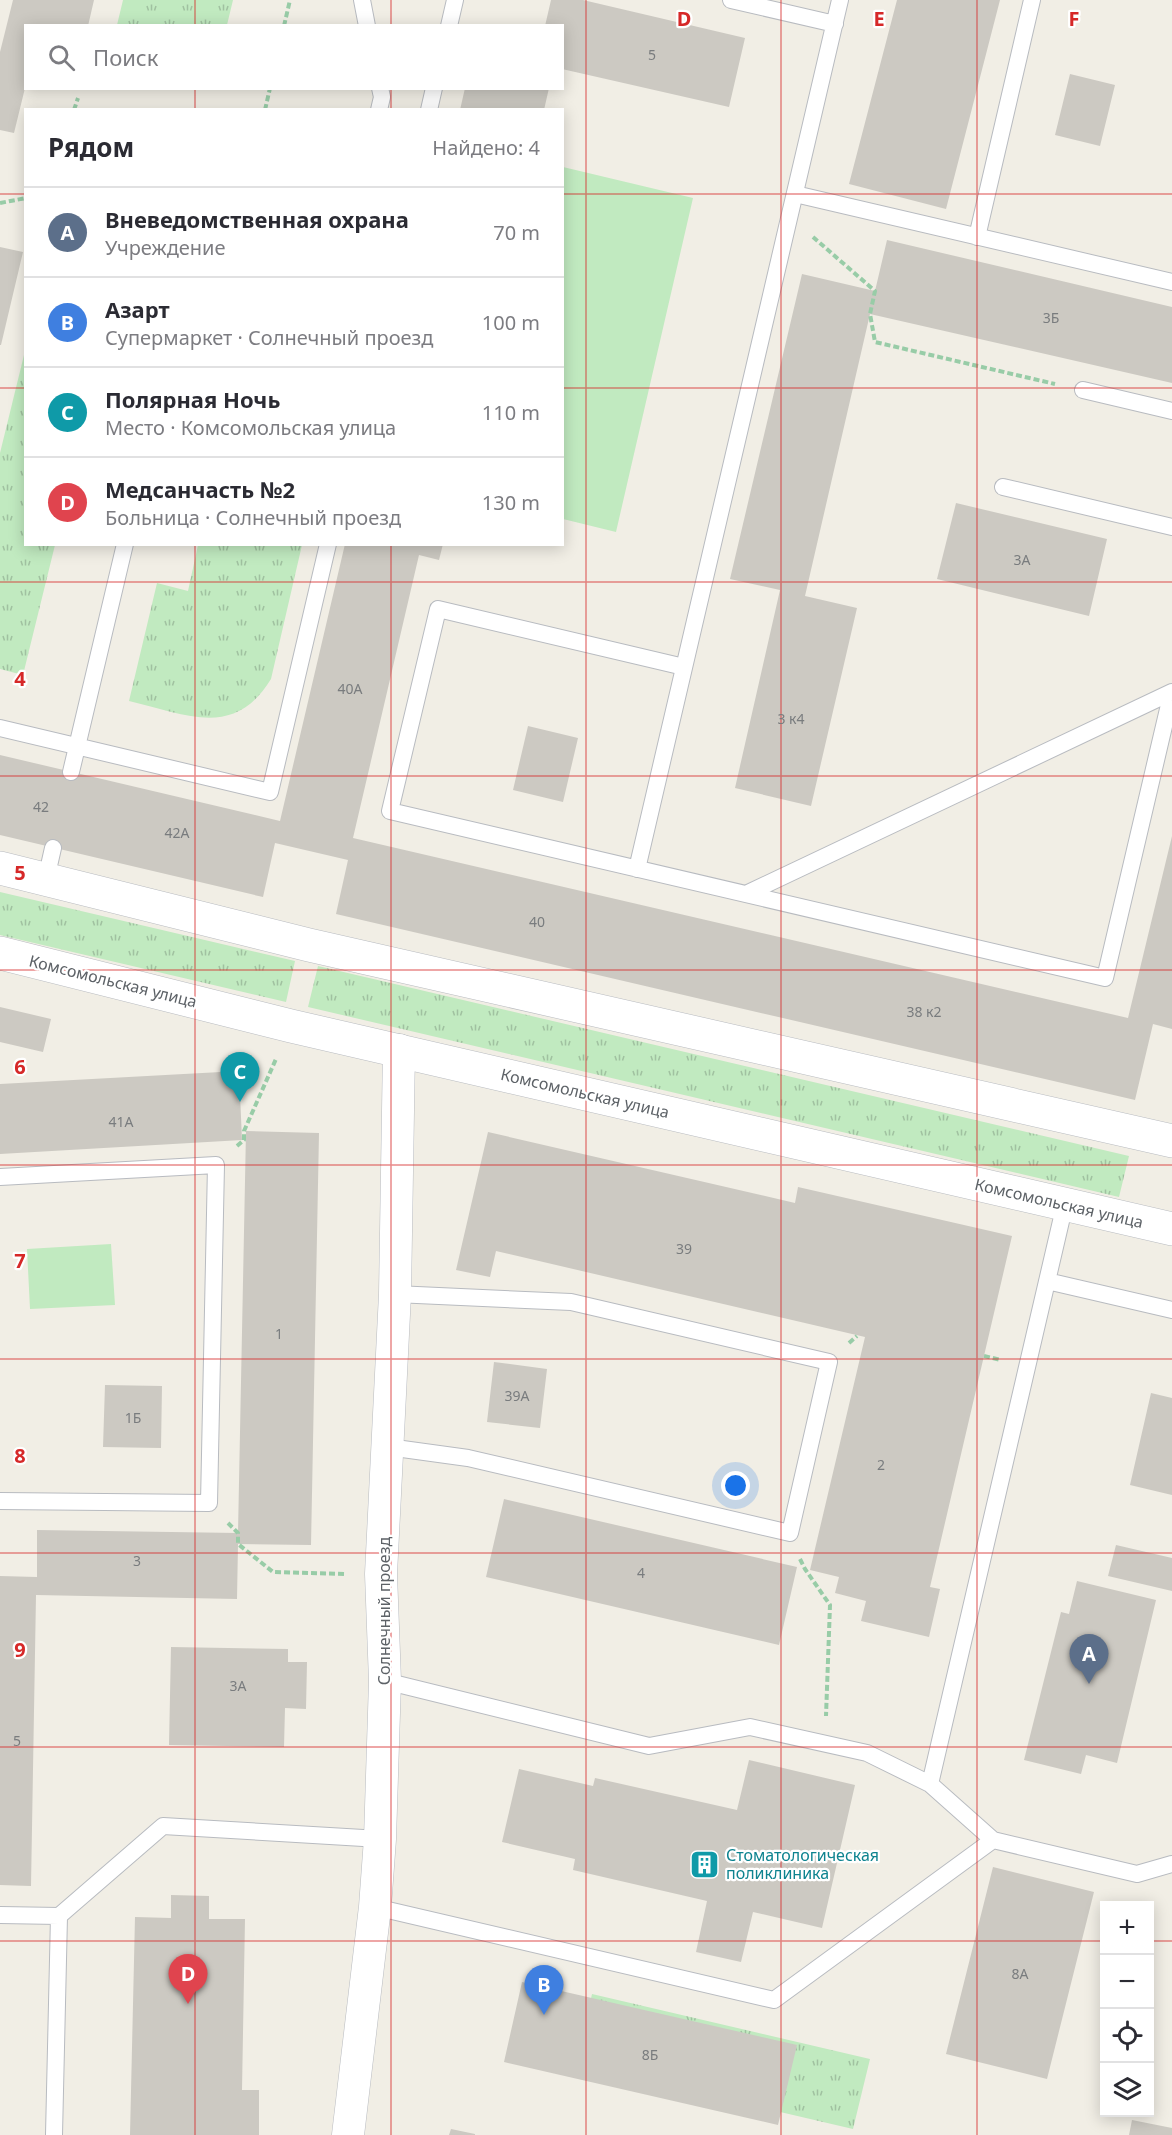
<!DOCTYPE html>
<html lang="ru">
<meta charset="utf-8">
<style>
body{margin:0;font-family:"Noto Sans",sans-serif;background:#f2f2f3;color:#2b2b33}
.controls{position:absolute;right:18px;bottom:18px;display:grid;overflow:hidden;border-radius:0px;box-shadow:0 3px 15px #0003}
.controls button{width:54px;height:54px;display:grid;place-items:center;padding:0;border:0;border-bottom:2px solid #e1e1e2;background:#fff;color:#2b2b33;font:30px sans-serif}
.you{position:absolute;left:736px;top:1486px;width:21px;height:21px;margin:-15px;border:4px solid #fff;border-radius:50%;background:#1a73e8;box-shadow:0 0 0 9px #1a73e833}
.badge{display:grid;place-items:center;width:39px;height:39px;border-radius:50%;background:#2563eb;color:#fff;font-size:20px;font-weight:700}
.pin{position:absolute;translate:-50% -50px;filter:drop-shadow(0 2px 3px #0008)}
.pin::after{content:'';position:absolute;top:32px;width:21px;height:18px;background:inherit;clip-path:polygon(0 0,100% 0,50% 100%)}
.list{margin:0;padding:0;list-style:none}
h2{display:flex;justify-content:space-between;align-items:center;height:78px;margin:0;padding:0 24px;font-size:26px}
h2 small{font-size:20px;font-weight:400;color:#7c7c81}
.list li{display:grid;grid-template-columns:39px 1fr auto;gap:18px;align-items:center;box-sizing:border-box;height:90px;padding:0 24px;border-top:2px solid #e1e1e2}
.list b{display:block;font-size:22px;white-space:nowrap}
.list p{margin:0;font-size:20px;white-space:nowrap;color:#7c7c81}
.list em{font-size:20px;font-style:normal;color:#7c7c81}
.icon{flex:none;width:33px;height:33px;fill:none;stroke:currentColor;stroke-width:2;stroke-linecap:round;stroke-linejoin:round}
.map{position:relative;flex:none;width:1172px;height:2135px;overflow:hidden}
.search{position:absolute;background:#fff;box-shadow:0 3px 15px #0003;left:24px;top:24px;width:540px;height:66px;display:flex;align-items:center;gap:15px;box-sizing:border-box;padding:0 21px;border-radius:0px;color:#7c7c81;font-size:22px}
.panel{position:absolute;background:#fff;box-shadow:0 3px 15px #0003;left:24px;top:108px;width:540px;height:438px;border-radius:0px}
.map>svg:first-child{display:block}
.grass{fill:url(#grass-tufts)}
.park{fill:#c1eac0}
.building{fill:#ccc9c2}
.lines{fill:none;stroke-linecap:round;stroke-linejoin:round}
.service-casing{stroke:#b8bbc0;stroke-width:18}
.minor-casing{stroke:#b8bbc0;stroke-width:33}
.tertiary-casing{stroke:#b8bbc0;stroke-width:34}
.path{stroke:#98cca7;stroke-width:4;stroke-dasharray:6 3;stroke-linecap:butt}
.service{stroke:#fff;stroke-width:16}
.minor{stroke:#fff;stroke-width:32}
.tertiary{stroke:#fff;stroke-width:33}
.grid{fill:none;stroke:#d62828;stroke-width:1.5;stroke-opacity:0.55}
.labels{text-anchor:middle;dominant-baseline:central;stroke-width:4.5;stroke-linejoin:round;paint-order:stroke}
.number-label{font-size:14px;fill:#797c7e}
.street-label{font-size:16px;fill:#5d6267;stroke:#fff}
.culture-label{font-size:16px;fill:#0d838f;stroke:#fff;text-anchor:start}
.grid-label{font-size:20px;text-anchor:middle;font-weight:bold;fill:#d62828;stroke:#fff;stroke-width:4.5;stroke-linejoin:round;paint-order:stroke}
</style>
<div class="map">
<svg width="1172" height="2135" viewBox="0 0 1172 2135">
<defs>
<pattern id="grass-tufts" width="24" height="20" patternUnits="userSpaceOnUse" patternTransform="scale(1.5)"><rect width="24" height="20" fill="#c1eac0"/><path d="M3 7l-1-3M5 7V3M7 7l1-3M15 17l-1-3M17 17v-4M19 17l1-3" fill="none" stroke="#a0c1a0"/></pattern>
</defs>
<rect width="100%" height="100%" fill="#f1eee5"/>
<!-- grass -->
<path class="grass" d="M 123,0 L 233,0 L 227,25 L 117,25 Z
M 24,355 L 26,355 L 26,544 L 55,545 L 23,675 L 0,669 L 0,453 Z
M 198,545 L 302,545 L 271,679 C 234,740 186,714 129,701 L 157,583 L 188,591 Z
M 0,892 L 295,961 L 286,1002 L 0,935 Z
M 318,966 L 1129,1156 L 1119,1197 L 308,1007 Z
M 592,1994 L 870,2059 L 853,2129 L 576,2064 Z"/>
<!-- park -->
<path class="park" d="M 563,167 L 693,198 L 616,532 L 563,519 Z
M 111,1244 L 115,1305 L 30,1309 L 27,1249 Z"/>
<!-- building -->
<path class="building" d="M 13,0 L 94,0 L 88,26 L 26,26 L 26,84 L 14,133 L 0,130 L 0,52 Z
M 551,0 L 583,0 L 745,38 L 729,107 L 562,69 L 562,26 L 545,26 Z
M 897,0 L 1000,0 L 946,209 L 849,184 Z
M 1070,74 L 1115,85 L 1100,146 L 1055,135 Z
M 465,88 L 549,88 L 544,110 L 460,110 Z
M 887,240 L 1172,307 L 1172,383 L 870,314 L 805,596 L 857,608 L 811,806 L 735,788 L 780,590 L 730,579 L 802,274 L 875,291 Z
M 0,247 L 23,252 L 1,345 L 0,345 Z
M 956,503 L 1107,539 L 1089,616 L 937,579 Z
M 345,544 L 443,544 L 439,560 L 419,555 L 353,838 L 1128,1018 L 1172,836 L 1172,1029 L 1153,1024 L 1135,1100 L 336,914 L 348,860 L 275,843 L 263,897 L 0,835 L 0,755 L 280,821 Z
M 528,726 L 578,738 L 563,802 L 513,790 Z
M 0,1007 L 51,1019 L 43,1052 L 0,1042 Z
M 239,1071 L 242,1140 L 0,1154 L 0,1084 Z
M 246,1131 L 319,1133 L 311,1545 L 238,1544 L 237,1599 L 36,1595 L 31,1886 L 0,1885 L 0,1576 L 37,1577 L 37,1530 L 238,1533 Z
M 488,1132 L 795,1203 L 798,1187 L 1012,1236 L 930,1587 L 940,1589 L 929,1637 L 861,1621 L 866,1601 L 835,1593 L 839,1577 L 810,1570 L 865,1337 L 496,1251 L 490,1277 L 456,1270 Z
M 494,1362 L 547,1369 L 540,1428 L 487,1422 Z
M 105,1385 L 162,1386 L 161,1448 L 103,1447 Z
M 1151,1393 L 1172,1398 L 1172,1495 L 1130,1485 Z
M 504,1499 L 797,1567 L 779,1645 L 486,1577 Z
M 1116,1545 L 1172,1558 L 1172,1591 L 1108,1576 Z
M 1077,1581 L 1156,1600 L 1117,1763 L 1086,1755 L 1081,1774 L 1024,1760 L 1061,1612 L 1069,1614 Z
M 171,1647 L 288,1649 L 288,1662 L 307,1662 L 306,1709 L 285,1708 L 284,1747 L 169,1745 Z
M 749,1760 L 855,1785 L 822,1928 L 753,1912 L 741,1962 L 696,1952 L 707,1901 L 573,1870 L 575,1859 L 502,1842 L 519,1769 L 593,1786 L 595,1778 L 737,1810 Z
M 993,1867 L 1094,1892 L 1047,2079 L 946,2054 Z
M 171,1895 L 209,1896 L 209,1919 L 245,1919 L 242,2090 L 259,2090 L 259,2135 L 130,2135 L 135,1917 L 171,1918 Z
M 522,1982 L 797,2045 L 778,2125 L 504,2062 Z
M 1132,2120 L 1172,2128 L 1172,2135 L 1129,2135 Z
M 451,2129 L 475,2134 L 475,2135 L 449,2135 Z"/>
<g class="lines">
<defs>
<path id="service" d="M 362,0 L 367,26
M 731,0 L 835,24
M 449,26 L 455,0
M 379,110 L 382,97 L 380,88
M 429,110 L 434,88
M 795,194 L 1172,282
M 977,237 L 1032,0
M 1083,390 L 1172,411
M 1003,487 L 1172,527
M 684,667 L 438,609 L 390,811 L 1105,978 L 1172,692
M 0,728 L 270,792 L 328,544
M 71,772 L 125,544
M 637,869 L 840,0
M 46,879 L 53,848
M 746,894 L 1172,692
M 0,1177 L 216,1165 L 209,1503 L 0,1501
M 1065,1204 L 930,1784 L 993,1840 L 1137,1874 L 1172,1864
M 1047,1281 L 1172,1310
M 388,1447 L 468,1458 L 790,1533 L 829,1362 L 571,1302 L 395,1294
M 385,1681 L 649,1746 L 750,1727 L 867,1753 L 930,1784
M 375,1907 L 774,2000 L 993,1840
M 0,1915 L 59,1916 L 163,1826 L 380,1839
M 54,2135 L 59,1916"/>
<path id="minor" d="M 348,2135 L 375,1907 L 380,1839 L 385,1681 L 381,1574 L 395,1294 L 399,1050"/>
<path id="tertiary" d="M 0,868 L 309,945 L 1172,1141
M 0,953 L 291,1026 L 1172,1229"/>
</defs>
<!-- service casing -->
<use href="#service" class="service-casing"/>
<!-- minor casing -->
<use href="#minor" class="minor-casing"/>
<!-- tertiary casing -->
<use href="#tertiary" class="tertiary-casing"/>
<!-- path -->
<path class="path" d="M 284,26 L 290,0
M 74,110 L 78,98
M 265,110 L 270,88
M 0,203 L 26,198
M 813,237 L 875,291 L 870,314 L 875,342 L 1055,384
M 237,1146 L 244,1140 L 244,1131 L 276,1059
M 849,1343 L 857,1336
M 984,1356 L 1001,1360
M 228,1523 L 238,1533 L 238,1544 L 273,1572 L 345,1574
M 800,1559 L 805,1569 L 830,1605 L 826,1716"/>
<!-- service -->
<use href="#service" class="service"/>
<!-- minor -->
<use href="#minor" class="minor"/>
<!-- tertiary -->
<use href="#tertiary" class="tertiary"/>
</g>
<!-- grid -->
<path class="grid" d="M 195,0 L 195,26M 391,0 L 391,26M 586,0 L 586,2135M 781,0 L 781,2135M 977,0 L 977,2135M 195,88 L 195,110M 391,88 L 391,110M 0,194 L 26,194M 562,194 L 1172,194M 0,388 L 26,388M 562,388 L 1172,388M 195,544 L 195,2135M 391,544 L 391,2135M 0,582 L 1172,582M 0,776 L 1172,776M 0,970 L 1172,970M 0,1165 L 1172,1165M 0,1359 L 1172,1359M 0,1553 L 1172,1553M 0,1747 L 1172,1747M 0,1941 L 1104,1941M 1150,1941 L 1172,1941"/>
<!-- icons -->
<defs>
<symbol id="building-square" viewBox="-11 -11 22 22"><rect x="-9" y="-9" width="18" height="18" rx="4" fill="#0f9aa8" stroke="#fff"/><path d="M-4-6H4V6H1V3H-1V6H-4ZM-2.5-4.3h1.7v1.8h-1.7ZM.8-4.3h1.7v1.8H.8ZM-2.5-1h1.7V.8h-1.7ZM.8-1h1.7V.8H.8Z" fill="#fff"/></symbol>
</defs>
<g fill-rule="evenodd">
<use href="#building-square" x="688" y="1848" width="33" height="33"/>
</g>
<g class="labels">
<!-- number labels -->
<g class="number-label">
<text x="652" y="54">5</text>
<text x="1051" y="317">3Б</text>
<text x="1022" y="559">3А</text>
<text x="350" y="688">40А</text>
<text x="791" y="718">3 к4</text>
<text x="41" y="806">42</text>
<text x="177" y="832">42А</text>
<text x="537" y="921">40</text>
<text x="924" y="1011">38 к2</text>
<text x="121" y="1121">41А</text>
<text x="684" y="1248">39</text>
<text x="279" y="1333">1</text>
<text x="517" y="1395">39А</text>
<text x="133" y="1417">1Б</text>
<text x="881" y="1464">2</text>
<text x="137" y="1560">3</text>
<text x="641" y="1572">4</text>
<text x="238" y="1685">3А</text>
<text x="17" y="1740">5</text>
<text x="1020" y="1973">8А</text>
<text x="650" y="2054">8Б</text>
</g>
<!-- street labels -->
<g class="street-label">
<text transform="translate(113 981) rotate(14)">Комсомольская улица</text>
<text transform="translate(585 1093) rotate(13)">Комсомольская улица</text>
<text transform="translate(1059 1203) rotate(13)">Комсомольская улица</text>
<text transform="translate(384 1611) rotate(-90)">Солнечный проезд</text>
</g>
<!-- culture labels -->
<g class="culture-label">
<text x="726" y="1855">Стоматологическая<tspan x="726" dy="18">поликлиника</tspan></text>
</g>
</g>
<g class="grid-label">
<text x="684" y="26">D</text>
<text x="879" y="26">E</text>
<text x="1074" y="26">F</text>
<text x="20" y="686">4</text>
<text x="20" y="880">5</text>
<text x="20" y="1074">6</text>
<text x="20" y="1268">7</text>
<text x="20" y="1463">8</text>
<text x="20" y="1657">9</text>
</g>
</svg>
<div class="controls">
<button>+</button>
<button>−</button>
<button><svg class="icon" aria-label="locate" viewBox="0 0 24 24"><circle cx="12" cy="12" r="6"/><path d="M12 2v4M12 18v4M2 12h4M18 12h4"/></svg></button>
<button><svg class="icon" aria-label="layers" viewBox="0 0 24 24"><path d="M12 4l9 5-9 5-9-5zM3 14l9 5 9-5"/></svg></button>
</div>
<div class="you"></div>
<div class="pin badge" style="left:1089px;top:1684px;background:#5c6f8a">A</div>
<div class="pin badge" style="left:544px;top:2015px;background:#3f7fe0">B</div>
<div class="pin badge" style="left:240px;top:1102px;background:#0f9aa8">C</div>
<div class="pin badge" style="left:188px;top:2004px;background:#e0444e">D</div>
<div class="search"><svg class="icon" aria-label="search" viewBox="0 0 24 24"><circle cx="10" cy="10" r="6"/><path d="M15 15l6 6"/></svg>Поиск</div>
<section class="panel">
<h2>Рядом<small>Найдено: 4</small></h2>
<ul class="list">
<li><span class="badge" style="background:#5c6f8a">A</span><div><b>Вневедомственная охрана</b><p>Учреждение</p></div><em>70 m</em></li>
<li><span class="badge" style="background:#3f7fe0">B</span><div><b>Азарт</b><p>Супермаркет · Солнечный проезд</p></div><em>100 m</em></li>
<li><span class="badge" style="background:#0f9aa8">C</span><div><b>Полярная Ночь</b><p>Место · Комсомольская улица</p></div><em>110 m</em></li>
<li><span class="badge" style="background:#e0444e">D</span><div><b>Медсанчасть №2</b><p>Больница · Солнечный проезд</p></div><em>130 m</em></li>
</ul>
</section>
</div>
